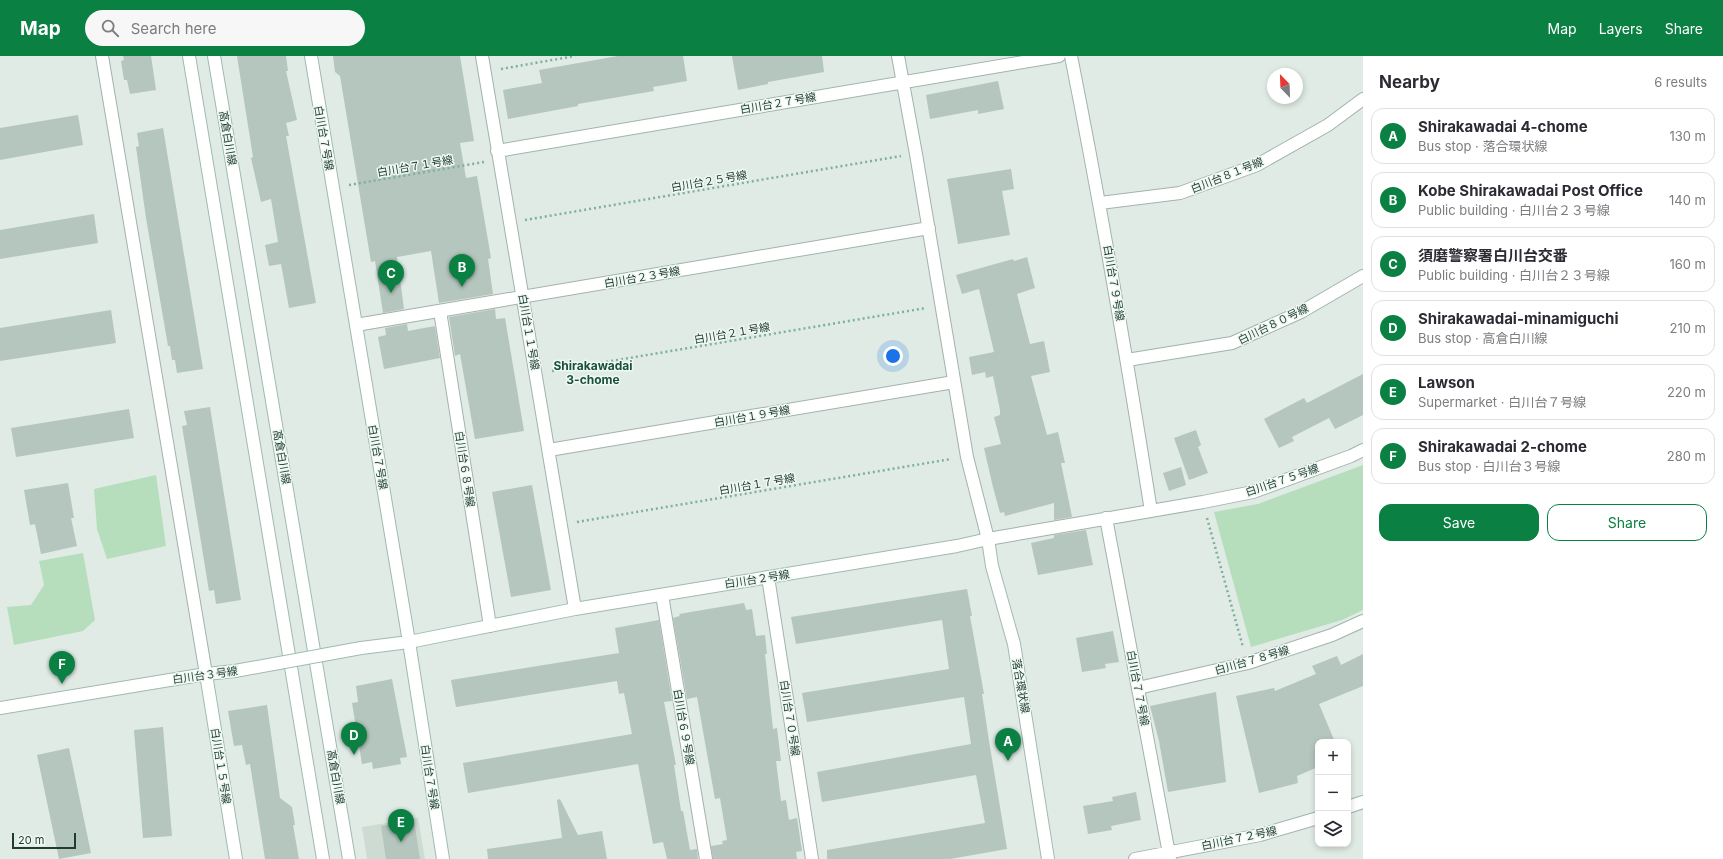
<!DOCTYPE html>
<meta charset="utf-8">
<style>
body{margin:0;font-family:Inter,"Noto Sans JP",sans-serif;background:#f7f7f7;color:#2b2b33}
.controls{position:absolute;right:12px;bottom:12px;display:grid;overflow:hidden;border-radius:8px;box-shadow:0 2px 6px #0003}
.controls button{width:36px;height:36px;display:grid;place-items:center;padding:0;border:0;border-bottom:1px solid #e1e1e2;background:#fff;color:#2b2b33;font:20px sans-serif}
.compass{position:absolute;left:1267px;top:12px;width:36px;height:36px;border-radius:50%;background:#fff;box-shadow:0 2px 6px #0003;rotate:337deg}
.scale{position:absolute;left:12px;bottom:10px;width:64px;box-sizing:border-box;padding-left:4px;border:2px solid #1f3c31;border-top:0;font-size:11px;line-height:14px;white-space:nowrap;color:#1f3c31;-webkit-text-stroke:3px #eff8f3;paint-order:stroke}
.you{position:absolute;left:893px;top:300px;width:14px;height:14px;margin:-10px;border:3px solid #fff;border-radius:50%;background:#1a73e8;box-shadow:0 0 0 6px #1a73e833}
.badge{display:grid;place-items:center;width:26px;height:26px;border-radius:50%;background:#0b8043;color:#fff;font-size:13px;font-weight:700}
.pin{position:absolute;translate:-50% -33px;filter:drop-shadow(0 1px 2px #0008)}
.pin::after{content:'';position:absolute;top:21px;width:14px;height:12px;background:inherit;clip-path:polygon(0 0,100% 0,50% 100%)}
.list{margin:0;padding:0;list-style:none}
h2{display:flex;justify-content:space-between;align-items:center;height:52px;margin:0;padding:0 16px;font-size:17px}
h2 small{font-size:13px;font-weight:400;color:#7c7c81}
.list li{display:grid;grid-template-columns:26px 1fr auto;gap:12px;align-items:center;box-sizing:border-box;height:56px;margin:0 8px 8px;padding:0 8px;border:1px solid #e1e1e2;border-radius:12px}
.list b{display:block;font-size:15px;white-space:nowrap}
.list p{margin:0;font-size:13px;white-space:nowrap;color:#7c7c81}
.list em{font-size:13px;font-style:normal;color:#7c7c81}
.actions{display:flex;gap:8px;padding:12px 16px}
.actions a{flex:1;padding:9px 0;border:1px solid #0b8043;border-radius:12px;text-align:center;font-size:14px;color:#0b8043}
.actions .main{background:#0b8043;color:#fff}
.icon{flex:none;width:22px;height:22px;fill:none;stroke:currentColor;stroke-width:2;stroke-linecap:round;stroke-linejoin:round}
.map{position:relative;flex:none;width:1363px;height:803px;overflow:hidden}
header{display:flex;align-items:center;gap:24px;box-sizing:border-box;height:56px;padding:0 20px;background:#0b8043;color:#fff}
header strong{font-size:19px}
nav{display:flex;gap:22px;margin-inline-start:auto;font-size:14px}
.search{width:280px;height:36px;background:#f7f7f7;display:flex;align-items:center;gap:10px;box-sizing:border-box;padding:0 14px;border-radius:22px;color:#7c7c81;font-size:15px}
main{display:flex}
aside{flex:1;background:#fff}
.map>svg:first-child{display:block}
.built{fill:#cddbd3}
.green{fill:#b6debc}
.building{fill:#b4c6bd}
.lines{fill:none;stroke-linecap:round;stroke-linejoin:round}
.street-casing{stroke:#a2b3ab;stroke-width:14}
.secondary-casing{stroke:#9fbbae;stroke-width:14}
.path{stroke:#7db19b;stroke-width:2.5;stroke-dasharray:2 3;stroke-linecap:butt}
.street{stroke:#fff;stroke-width:12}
.secondary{stroke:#fff;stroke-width:12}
.secondary-bridge-casing{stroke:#9fbbae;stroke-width:14;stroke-linecap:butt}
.secondary-bridge{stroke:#fff;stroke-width:12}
.labels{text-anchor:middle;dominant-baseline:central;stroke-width:3;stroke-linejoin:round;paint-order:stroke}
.street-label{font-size:11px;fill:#1f3c31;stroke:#eff8f3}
.neighbourhood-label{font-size:12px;font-weight:bold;fill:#19503d;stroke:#eff8f3}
</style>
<header>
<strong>Map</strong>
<div class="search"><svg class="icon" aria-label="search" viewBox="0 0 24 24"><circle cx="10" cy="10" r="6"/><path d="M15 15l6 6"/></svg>Search here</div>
<nav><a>Map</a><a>Layers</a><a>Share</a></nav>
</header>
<main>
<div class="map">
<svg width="1363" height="803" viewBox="0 0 1363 803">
<rect width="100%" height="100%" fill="#dfebe4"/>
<!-- built -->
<path class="built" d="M 418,762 L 425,803 L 367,803 L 362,771 Z"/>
<!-- green -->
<path class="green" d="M 1363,409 L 1363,554 L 1342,564 L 1251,591 L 1214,456 L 1258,448 Z
M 156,419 L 166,490 L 107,503 L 97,473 L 94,433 Z
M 83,497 L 95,564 L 83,575 L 14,589 L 7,551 L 31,549 L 44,529 L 39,505 Z"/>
<!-- building -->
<path class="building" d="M 123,0 L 151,0 L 156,34 L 130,38 L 127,24 L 124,24 L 121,5 L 124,4 Z
M 237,0 L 286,0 L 288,15 L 286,15 L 297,64 L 286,67 L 289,80 L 286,80 L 316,247 L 289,252 L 281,208 L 269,210 L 265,189 L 278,186 L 271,143 L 261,146 L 251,102 L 253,101 Z
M 333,0 L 460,0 L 474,85 L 460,87 L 466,122 L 477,120 L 491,202 L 488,203 L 493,238 L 439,247 L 431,195 L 397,201 L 404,253 L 383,257 L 375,205 L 371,206 L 340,20 L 335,16 Z
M 618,0 L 683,0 L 687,25 L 653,31 L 654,35 L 578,48 L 578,50 L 508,63 L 503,34 L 542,27 L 539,14 Z
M 732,0 L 822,0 L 824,16 L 768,26 L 768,28 L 738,34 Z
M 998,25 L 1004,53 L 978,58 L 978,54 L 930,63 L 926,39 Z
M 78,59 L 83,89 L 0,104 L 0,72 Z
M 163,72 L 203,313 L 177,317 L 175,304 L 172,304 L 170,290 L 168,290 L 146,162 L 136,91 L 139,90 L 137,77 Z
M 1011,113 L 1014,133 L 1002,135 L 1010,179 L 958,188 L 947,123 Z
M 94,158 L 98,187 L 0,203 L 0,174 Z
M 1027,201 L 1035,232 L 1017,238 L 1030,288 L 1044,285 L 1050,316 L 1031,320 L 1047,379 L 1058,376 L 1065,407 L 1061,407 L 1072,461 L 1054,464 L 1054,447 L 1005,460 L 1004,456 L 1000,457 L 992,427 L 984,392 L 1001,388 L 994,361 L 1000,359 L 1000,354 L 993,320 L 986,322 L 985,316 L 972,319 L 969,301 L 994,296 L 979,233 L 962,238 L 956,219 L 1013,203 L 1014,205 Z
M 495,253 L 496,263 L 505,262 L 524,375 L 475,383 L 460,298 L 455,300 L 449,261 Z
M 111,254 L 116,287 L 0,305 L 0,272 Z
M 407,268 L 408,275 L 435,270 L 440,302 L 384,313 L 378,281 L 386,279 L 385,272 Z
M 1363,318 L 1363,359 L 1335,373 L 1329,362 L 1292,381 L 1294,385 L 1279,392 L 1264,363 L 1304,342 L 1307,347 Z
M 210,351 L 241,544 L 216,548 L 214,534 L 209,535 L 182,370 L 187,369 L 184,355 Z
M 129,353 L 134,382 L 16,401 L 11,372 Z
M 1196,374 L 1201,389 L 1198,391 L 1208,417 L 1189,424 L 1174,382 Z
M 1181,411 L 1186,429 L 1169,435 L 1163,417 Z
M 68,427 L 74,462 L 71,462 L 77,490 L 41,498 L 35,468 L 30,469 L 24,434 Z
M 532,429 L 551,534 L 511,541 L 492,436 Z
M 1086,474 L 1093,509 L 1038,519 L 1031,487 L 1054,482 L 1054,479 Z
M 967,533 L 972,560 L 970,560 L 984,638 L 982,638 L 989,685 L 1007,793 L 950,803 L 827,803 L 827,794 L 985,767 L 976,719 L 822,746 L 817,716 L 971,688 L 964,641 L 807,666 L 802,637 L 949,613 L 942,564 L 796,588 L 791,561 Z
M 744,547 L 746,554 L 752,553 L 756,580 L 765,579 L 767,598 L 765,598 L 773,673 L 777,672 L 781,705 L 776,705 L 781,745 L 786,744 L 789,764 L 797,762 L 802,795 L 796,796 L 797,803 L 713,803 L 711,790 L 723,788 L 722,785 L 727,784 L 720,742 L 715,743 L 697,641 L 687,643 L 673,562 L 680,560 L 679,558 Z
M 659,564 L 672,645 L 664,646 L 676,709 L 674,709 L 681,755 L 683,755 L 690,794 L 697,793 L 698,803 L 667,803 L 663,786 L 653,788 L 638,708 L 468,737 L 463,707 L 632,678 L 624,637 L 619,638 L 617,625 L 456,651 L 451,624 L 619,597 L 615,572 Z
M 1113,575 L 1119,606 L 1105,608 L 1106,612 L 1082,616 L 1076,582 Z
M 1363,598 L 1363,630 L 1319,648 L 1335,686 L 1318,686 L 1318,711 L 1297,720 L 1298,727 L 1259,737 L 1236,640 L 1274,632 L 1275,635 L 1316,618 L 1312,610 L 1337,600 L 1341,609 Z
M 392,623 L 407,701 L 400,702 L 401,708 L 373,713 L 372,706 L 362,708 L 352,647 L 358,646 L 356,630 Z
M 1216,636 L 1226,726 L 1168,736 L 1159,685 L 1150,650 Z
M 267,649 L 280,742 L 292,751 L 295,769 L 293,769 L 299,803 L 265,803 L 250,708 L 246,709 L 242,689 L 234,690 L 228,655 Z
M 163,671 L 172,780 L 143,782 L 134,674 Z
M 69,692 L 91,797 L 59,803 L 37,699 Z
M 1136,736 L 1141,764 L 1111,770 L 1112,774 L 1088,778 L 1083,750 L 1113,745 L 1112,741 Z
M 560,743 L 578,779 L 602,775 L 607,803 L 488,803 L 487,793 L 562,782 L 557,744 Z
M 414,764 L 420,803 L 386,803 L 381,770 Z"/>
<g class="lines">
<defs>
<path id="street" d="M 102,0 L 206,618
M 482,0 L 575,553
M 898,0 L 916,98 L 967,401 L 988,483 L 1203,446 L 1253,436 L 1351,400 L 1363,394
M 1071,0 C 1101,151 1127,303 1151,455
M 497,95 L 1059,0
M 1100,147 L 1180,137 L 1257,109 L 1328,69 L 1363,43
M 440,255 L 490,570
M 356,269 L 929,172
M 1127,304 L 1232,287 L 1301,256 L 1363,220
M 549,394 L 954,326
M 1106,462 L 1170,803
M 768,521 L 812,803
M 662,539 L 706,803
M 1138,632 L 1248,607 L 1332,579 L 1363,565
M 1348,751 L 1363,746
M 1135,803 L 1260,779 L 1318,762"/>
<path id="secondary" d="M 189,0 L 323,803
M 214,0 L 349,803
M 311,0 L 409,586 L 443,803
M 361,592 L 409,586 L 575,553 L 957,490 L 988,483 L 992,510 L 1014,588 L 1048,803
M 206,618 L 236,803
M 0,652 L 206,618 L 235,615"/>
</defs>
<!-- street casing -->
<use href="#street" class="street-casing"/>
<!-- secondary casing -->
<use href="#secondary" class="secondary-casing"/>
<!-- path -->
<path class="path" d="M 501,13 L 575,0
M 349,129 L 484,106
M 525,164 L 901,100
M 552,315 L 926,252
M 1207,462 L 1243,591
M 577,466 L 951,403"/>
<!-- street -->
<use href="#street" class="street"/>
<!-- secondary -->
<use href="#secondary" class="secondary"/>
<defs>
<path id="secondary-bridge" d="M 235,615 L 361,592"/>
</defs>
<!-- secondary-bridge casing -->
<use href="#secondary-bridge" class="secondary-bridge-casing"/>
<!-- secondary-bridge -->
<use href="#secondary-bridge" class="secondary-bridge"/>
</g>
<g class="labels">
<!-- street labels -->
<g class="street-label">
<text transform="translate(778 47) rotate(-10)">白川台２７号線</text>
<text transform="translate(228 82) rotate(80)">高倉白川線</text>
<text transform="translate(324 82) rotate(80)">白川台７号線</text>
<text transform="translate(415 110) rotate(-10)">白川台７１号線</text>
<text transform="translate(1227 119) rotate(-22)">白川台８１号線</text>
<text transform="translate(709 125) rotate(-10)">白川台２５号線</text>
<text transform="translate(642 221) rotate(-10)">白川台２３号線</text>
<text transform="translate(1114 227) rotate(80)">白川台７９号線</text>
<text transform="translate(1273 268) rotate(-26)">白川台８０号線</text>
<text transform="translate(529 276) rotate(80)">白川台１１号線</text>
<text transform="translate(732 277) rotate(-10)">白川台２１号線</text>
<text transform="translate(752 360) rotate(-10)">白川台１９号線</text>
<text transform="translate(282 401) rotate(80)">高倉白川線</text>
<text transform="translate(378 401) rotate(80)">白川台７号線</text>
<text transform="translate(465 413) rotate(81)">白川台６８号線</text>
<text transform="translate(1282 424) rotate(-19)">白川台７５号線</text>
<text transform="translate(757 428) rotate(-10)">白川台１７号線</text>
<text transform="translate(757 523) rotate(-9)">白川台２号線</text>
<text transform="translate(1252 604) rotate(-16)">白川台７８号線</text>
<text transform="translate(205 619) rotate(-8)">白川台３号線</text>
<text transform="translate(1021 630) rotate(80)">落合環状線</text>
<text transform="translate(1138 632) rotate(79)">白川台７７号線</text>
<text transform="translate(790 662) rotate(81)">白川台７０号線</text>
<text transform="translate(684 671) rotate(80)">白川台６９号線</text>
<text transform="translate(221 710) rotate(81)">白川台１５号線</text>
<text transform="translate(336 721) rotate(80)">高倉白川線</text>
<text transform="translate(430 721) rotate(81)">白川台７号線</text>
<text transform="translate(1239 782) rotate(-12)">白川台７２号線</text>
</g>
<!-- neighbourhood labels -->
<g class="neighbourhood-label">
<text x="593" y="309">Shirakawadai<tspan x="593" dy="14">3-chome</tspan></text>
</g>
</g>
</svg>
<div class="controls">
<button>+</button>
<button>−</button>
<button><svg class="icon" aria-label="layers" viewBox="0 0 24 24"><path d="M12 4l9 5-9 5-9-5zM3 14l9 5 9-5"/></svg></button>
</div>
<svg class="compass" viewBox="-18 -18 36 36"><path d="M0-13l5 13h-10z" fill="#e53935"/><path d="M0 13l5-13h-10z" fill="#7c7c81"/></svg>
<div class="scale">20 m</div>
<div class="you"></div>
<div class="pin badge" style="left:1008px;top:705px">A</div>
<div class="pin badge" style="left:462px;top:231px">B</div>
<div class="pin badge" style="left:391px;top:237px">C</div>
<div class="pin badge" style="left:354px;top:699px">D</div>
<div class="pin badge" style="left:401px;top:786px">E</div>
<div class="pin badge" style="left:62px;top:628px">F</div>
</div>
<aside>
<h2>Nearby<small>6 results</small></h2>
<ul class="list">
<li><span class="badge">A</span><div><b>Shirakawadai 4-chome</b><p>Bus stop · 落合環状線</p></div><em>130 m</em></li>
<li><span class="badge">B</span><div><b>Kobe Shirakawadai Post Office</b><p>Public building · 白川台２３号線</p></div><em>140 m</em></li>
<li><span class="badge">C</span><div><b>須磨警察署白川台交番</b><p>Public building · 白川台２３号線</p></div><em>160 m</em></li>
<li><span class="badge">D</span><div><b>Shirakawadai-minamiguchi</b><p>Bus stop · 高倉白川線</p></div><em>210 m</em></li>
<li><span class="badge">E</span><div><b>Lawson</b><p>Supermarket · 白川台７号線</p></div><em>220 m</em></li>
<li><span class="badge">F</span><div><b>Shirakawadai 2-chome</b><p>Bus stop · 白川台３号線</p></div><em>280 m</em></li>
</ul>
<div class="actions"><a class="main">Save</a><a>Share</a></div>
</aside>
</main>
